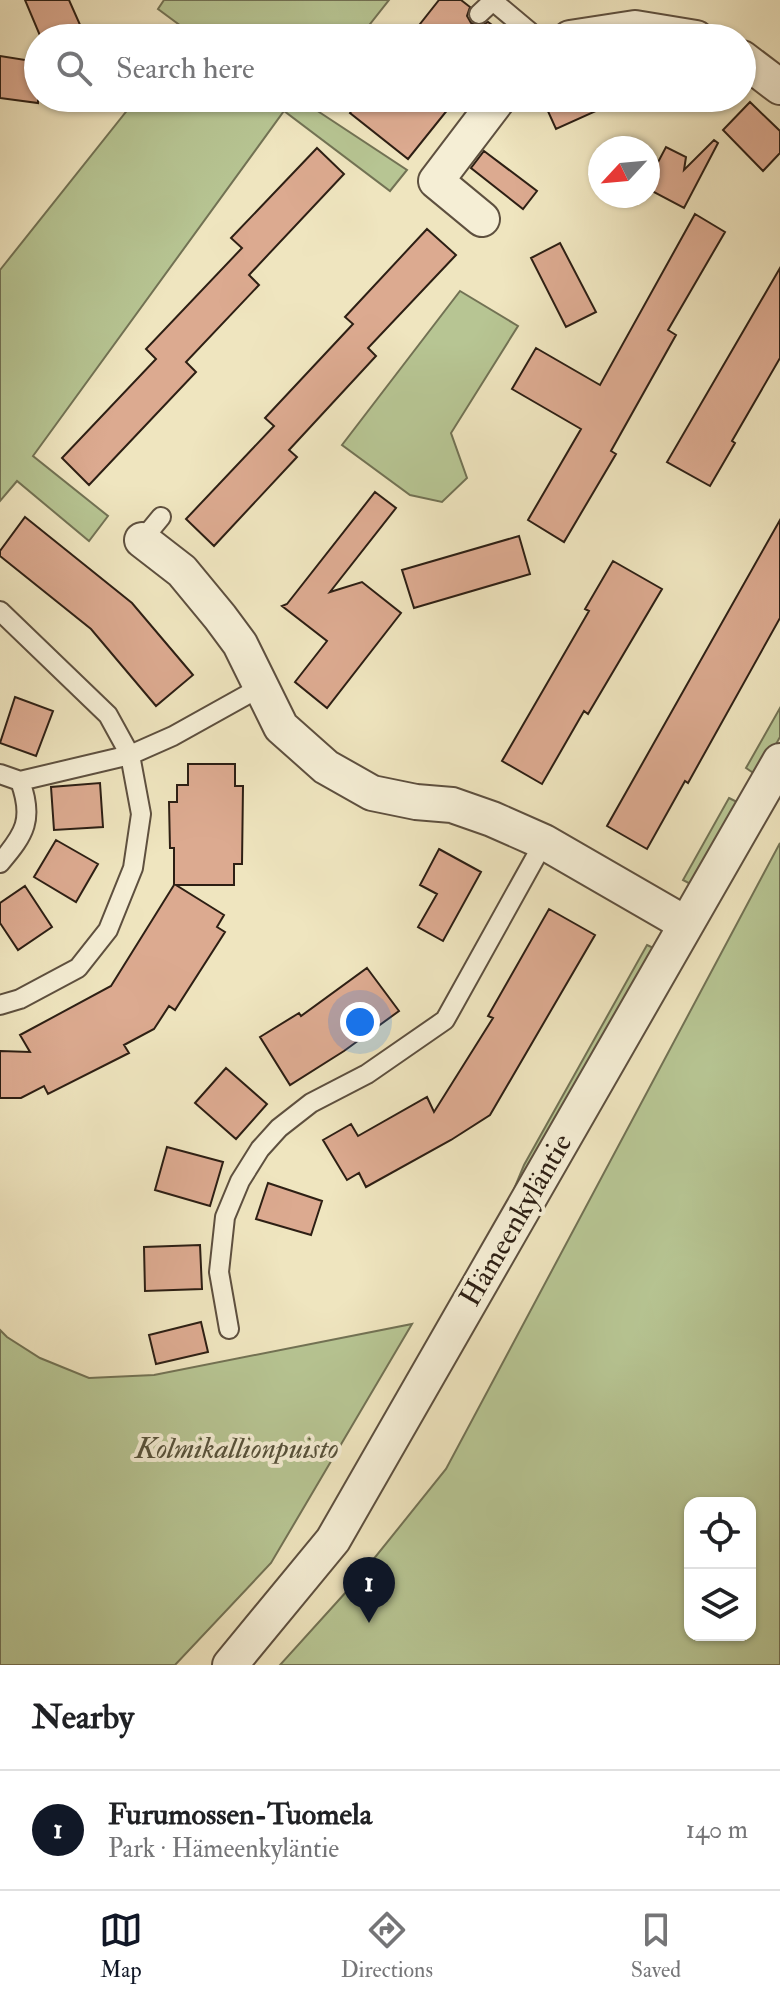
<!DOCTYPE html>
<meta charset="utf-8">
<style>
body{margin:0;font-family:"IM FELL Double Pica",serif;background:#f6f6f6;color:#202124}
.controls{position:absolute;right:24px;bottom:24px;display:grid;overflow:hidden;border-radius:16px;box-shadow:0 2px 6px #0004}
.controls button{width:72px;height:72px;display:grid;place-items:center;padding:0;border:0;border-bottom:2px solid #e0e0e0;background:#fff;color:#202124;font:40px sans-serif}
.compass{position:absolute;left:588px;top:136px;width:72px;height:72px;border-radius:50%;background:#fff;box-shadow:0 2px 6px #0004;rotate:244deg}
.you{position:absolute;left:360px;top:1022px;width:28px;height:28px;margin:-20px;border:6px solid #fff;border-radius:50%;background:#1a73e8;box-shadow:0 0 0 12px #1a73e833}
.badge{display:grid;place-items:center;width:52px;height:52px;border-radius:50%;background:#111827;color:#fff;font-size:26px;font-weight:700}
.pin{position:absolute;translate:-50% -66px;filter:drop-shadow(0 2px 4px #0008)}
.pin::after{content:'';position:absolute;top:42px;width:28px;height:24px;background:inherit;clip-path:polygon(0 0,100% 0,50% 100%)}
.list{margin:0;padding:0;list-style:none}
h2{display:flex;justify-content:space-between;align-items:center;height:104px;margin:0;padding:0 32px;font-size:34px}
h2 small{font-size:26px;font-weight:400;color:#757577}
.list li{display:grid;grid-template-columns:52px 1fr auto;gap:24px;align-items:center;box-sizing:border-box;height:120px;padding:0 32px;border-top:2px solid #e0e0e0}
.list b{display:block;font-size:30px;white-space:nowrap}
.list p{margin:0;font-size:26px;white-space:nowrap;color:#757577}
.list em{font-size:26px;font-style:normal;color:#757577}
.icon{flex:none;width:44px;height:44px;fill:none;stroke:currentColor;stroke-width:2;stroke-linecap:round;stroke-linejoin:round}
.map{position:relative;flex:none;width:780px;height:1665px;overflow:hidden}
.search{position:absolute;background:#fff;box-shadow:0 2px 6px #0004;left:24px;right:24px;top:24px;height:88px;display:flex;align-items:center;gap:20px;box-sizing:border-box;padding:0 28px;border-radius:44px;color:#757577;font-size:30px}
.sheet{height:224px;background:#fff}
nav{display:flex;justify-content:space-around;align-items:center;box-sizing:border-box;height:112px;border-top:2px solid #e0e0e0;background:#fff;font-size:22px;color:#757577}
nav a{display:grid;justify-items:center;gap:4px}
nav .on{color:#111827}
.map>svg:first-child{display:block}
.green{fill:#b7c593;stroke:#727254;stroke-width:2;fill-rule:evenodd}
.building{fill:#dcaa90;stroke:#2d1f14;stroke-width:2}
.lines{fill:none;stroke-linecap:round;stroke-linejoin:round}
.service-casing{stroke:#5e503f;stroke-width:22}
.minor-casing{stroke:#5e503f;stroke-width:38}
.service{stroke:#f5eed5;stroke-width:18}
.minor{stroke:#f5eed5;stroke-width:34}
.labels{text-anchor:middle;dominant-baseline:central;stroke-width:8;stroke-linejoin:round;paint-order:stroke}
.street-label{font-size:30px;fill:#2d1f14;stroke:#f5eed5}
.park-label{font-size:30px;font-style:italic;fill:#56513a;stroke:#f5eed5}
</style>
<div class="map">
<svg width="780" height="1665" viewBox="0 0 780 1665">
<rect width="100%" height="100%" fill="#efe5bf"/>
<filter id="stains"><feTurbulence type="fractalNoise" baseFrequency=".0025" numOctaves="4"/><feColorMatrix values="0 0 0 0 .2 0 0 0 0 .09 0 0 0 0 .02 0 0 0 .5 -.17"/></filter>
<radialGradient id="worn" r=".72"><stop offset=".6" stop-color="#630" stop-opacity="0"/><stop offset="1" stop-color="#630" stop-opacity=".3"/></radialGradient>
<!-- green -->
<path class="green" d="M 164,0 L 389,0 L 359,38 L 185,38 L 189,32 L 158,9 Z
M 137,98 L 311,98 L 307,104 L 407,170 L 390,191 L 284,111 L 33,456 L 108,516 L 89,541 L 17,481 L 0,501 L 0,270 Z
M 460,291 L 518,326 L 451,433 L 467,478 L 442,502 L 410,495 L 342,445 Z
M 780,708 L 780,737 L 758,776 L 746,768 Z
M 729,798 L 743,805 L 696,887 L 683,880 Z
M 780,843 L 780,1665 L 280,1665 L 356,1581 L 446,1469 ZM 690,1503 L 750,1503 L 750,1635 L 690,1635 Z
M 647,945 L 660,951 L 507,1206 L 524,1165 Z
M 412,1324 L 271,1563 L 175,1665 L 0,1665 L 0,1330 L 7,1337 L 40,1358 L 89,1378 L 154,1375 Z"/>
<!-- building -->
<path class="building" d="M 25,0 L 69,0 L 81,27 L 55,38 L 41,38 Z
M 439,0 L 461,0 L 470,7 L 467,16 L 471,23 L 481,26 L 488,22 L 509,38 L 409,38 Z
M 0,56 L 38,62 L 38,103 L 0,98 Z
M 361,98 L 457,98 L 408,159 L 350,113 Z
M 542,98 L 572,98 L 596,111 L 556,129 Z
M 750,102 L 780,131 L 780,153 L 763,171 L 723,130 Z
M 714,140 L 718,143 L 684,208 L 648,189 L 648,181 L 666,147 L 686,157 L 684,170 Z
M 317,148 L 344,174 L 249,275 L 259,285 L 186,362 L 196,372 L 89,485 L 62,458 L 156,359 L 146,349 L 242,248 L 231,238 Z
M 484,151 L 537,191 L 523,209 L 471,168 Z
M 695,214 L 725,232 L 668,330 L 676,335 L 611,451 L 616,454 L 564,542 L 528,520 L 581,429 L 512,389 L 536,348 L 600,385 Z
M 427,229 L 456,255 L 368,348 L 376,356 L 289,450 L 297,457 L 214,546 L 186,519 L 274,426 L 265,418 L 353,324 L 345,317 Z
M 560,243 L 596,312 L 566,327 L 531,258 Z
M 780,268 L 780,358 L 732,441 L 735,443 L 710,486 L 667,462 Z
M 375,492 L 396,508 L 330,592 L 362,582 L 401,613 L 327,708 L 295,682 L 327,641 L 282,606 L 287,604 Z
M 25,517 L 132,603 L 193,675 L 156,706 L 91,629 L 0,556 L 0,551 Z
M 780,520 L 780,618 L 688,783 L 685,781 L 647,849 L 607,826 Z
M 519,536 L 530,574 L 414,608 L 402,570 Z
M 613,561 L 662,589 L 588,714 L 584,711 L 542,784 L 502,761 L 589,611 L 585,609 Z
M 15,697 L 53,711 L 36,756 L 0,743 Z
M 188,764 L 235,764 L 235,786 L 243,786 L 242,864 L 234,864 L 234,885 L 176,885 L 224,915 L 217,927 L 225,932 L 175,1010 L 169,1006 L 154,1029 L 124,1045 L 129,1053 L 48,1094 L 44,1086 L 21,1098 L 0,1098 L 0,1051 L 30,1052 L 20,1035 L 111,986 L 174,885 L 174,848 L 170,848 L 169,802 L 177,802 L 177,785 L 188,785 Z
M 100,783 L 103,827 L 54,830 L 51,787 Z
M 56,840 L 98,864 L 76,902 L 34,877 Z
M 439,849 L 481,872 L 443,941 L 418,927 L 437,894 L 420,885 Z
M 25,886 L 52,927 L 18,950 L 0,923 L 0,903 Z
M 549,909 L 595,935 L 490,1115 L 451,1140 L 366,1187 L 359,1173 L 347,1180 L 323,1140 L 351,1124 L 358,1136 L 427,1097 L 434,1112 L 493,1018 L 488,1016 Z
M 367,968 L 399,1011 L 344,1051 L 290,1085 L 260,1037 L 299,1013 L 301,1016 Z
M 226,1068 L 267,1104 L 236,1139 L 195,1103 Z
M 167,1147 L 223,1162 L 210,1206 L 155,1190 Z
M 268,1183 L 322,1201 L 311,1235 L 256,1219 Z
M 200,1245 L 202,1289 L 145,1291 L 144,1247 Z
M 201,1322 L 208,1352 L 156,1364 L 149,1335 Z"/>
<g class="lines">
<defs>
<path id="service" d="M 479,14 L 493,1 L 537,38
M 142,540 L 161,517
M 0,611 L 108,715 L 130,755 L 141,814 L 133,868 L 108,930 L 78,968 L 20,999 L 0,1005
M 0,774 L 20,781 L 130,755 L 173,736 L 261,687
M 0,863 C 25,834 34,819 20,781
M 229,1329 L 219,1272 L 225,1217 L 240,1181 L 260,1149 L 279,1128 L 311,1103 L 367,1074 L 445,1020 L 544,842"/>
<path id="minor" d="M 570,38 L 635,28 L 696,38
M 742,58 L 780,87
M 482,219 L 436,181 L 499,98
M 142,540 L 182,571 L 220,617 L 240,644 L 281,727 L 326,767 L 372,793 L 416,802 L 452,805 L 492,819 L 544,842 L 686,924
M 230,1665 L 333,1540 L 780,761"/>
</defs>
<!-- service casing -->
<use href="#service" class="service-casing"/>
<!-- minor casing -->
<use href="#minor" class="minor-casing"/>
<!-- service -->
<use href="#service" class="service"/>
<!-- minor -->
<use href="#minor" class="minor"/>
</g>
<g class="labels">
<!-- street labels -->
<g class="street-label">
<text transform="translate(516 1220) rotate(-60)">Hämeenkyläntie</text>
</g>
<!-- park labels -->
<g class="park-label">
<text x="237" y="1448">Kolmikallionpuisto</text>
</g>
</g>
<rect width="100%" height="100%" filter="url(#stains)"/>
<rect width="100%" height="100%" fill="url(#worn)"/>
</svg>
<div class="controls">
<button><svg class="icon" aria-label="locate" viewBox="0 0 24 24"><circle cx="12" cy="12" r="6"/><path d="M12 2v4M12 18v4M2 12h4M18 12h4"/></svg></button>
<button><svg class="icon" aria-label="layers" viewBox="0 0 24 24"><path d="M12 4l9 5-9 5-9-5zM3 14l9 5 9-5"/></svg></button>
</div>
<svg class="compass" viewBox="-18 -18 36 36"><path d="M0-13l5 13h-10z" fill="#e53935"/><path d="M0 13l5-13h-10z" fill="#757577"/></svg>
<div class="you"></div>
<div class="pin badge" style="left:369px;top:1623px">1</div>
<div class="search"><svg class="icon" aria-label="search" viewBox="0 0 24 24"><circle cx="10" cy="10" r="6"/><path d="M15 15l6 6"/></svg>Search here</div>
</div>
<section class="sheet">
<h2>Nearby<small></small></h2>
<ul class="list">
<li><span class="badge">1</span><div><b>Furumossen-Tuomela</b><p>Park · Hämeenkyläntie</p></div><em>140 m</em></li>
</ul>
</section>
<nav>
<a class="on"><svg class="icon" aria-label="map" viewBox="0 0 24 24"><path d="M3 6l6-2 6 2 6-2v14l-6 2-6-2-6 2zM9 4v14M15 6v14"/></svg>Map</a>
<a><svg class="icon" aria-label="directions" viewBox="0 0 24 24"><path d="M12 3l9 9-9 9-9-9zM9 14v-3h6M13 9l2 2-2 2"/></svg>Directions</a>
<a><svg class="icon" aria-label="saved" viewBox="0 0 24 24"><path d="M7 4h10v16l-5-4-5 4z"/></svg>Saved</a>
</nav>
